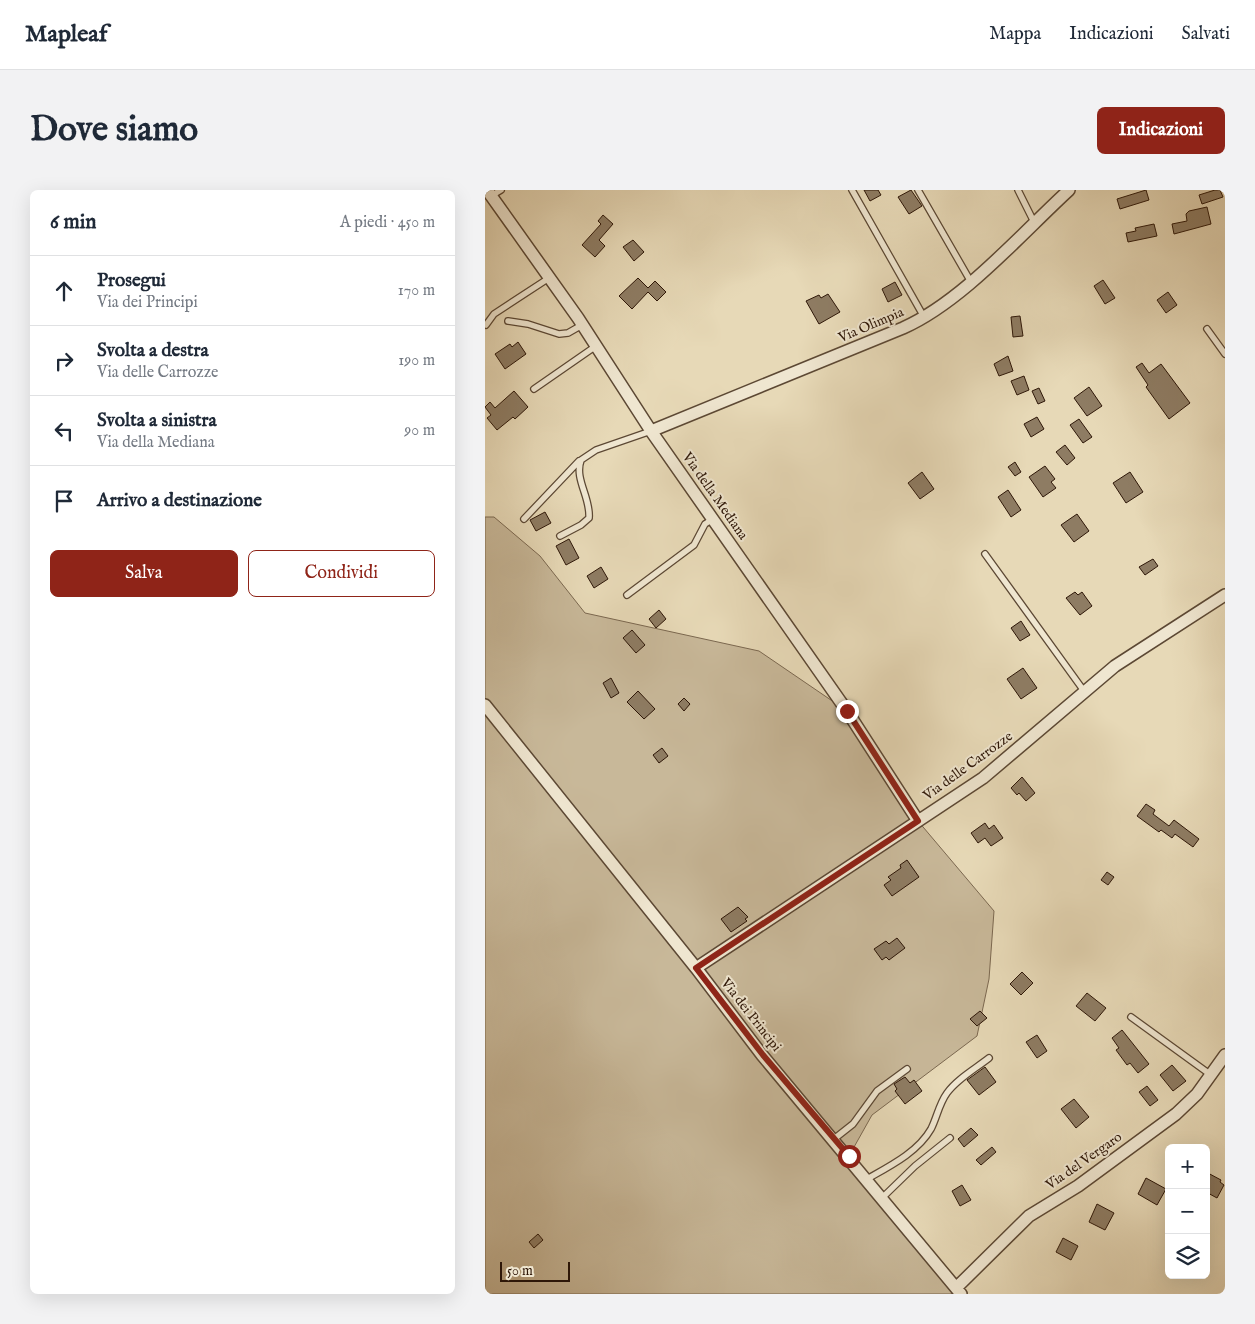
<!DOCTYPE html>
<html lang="it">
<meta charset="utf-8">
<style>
body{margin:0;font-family:"IM FELL English",serif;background:#f2f2f3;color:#1f2937}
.controls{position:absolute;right:15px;bottom:15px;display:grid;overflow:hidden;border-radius:8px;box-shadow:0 5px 20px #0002}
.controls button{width:45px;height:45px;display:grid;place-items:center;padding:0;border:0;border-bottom:1px solid #e0e1e3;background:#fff;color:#1f2937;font:25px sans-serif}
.scale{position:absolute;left:15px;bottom:12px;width:70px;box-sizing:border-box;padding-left:5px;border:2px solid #2e1708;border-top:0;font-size:14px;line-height:18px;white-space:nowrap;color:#2e1708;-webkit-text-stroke:4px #efe6d0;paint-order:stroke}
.stop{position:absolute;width:15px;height:15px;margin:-11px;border:4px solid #8f2418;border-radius:50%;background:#fff}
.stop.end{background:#8f2418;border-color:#fff;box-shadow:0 1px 5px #0008}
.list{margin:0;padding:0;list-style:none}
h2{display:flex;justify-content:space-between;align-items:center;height:65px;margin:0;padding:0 20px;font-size:21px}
h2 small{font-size:16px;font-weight:400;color:#747a83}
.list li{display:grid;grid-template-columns:32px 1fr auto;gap:15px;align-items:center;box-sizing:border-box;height:70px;padding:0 20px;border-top:1px solid #e0e1e3}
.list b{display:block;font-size:19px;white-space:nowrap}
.list p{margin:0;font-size:16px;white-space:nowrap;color:#747a83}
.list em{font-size:16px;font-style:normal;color:#747a83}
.actions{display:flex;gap:10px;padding:15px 20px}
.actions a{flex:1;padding:11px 0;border:1px solid #8f2418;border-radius:8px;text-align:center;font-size:18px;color:#8f2418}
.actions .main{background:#8f2418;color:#fff}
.icon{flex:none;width:28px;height:28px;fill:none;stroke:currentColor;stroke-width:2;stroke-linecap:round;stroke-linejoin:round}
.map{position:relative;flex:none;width:740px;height:1104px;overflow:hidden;border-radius:8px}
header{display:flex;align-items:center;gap:30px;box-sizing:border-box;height:70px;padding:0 25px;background:#fff;border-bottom:1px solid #e0e1e3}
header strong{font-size:24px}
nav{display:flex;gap:28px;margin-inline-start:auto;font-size:18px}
.intro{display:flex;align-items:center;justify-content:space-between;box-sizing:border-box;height:120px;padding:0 30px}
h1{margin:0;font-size:35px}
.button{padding:12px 22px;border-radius:8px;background:#8f2418;color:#fff;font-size:18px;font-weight:700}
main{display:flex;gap:30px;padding:0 30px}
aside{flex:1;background:#fff;border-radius:8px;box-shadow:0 5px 20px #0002}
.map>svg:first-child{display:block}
.green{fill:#c8b899;stroke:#7b6850}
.building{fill:#8e7c63;stroke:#2e1708}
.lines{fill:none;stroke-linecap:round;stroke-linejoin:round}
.service-casing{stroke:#5c4834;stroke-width:8}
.minor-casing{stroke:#5c4834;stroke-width:14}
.service{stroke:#efe6d0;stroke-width:5.5}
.minor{stroke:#efe6d0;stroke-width:11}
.route{stroke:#8f2418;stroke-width:6}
.labels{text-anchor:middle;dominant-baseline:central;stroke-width:4;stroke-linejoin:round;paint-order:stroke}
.street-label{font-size:14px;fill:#2e1708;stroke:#efe6d0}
</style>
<header>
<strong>Mapleaf</strong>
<nav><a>Mappa</a><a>Indicazioni</a><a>Salvati</a></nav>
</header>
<div class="intro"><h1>Dove siamo</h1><a class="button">Indicazioni</a></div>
<main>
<aside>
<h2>6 min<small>A piedi · 450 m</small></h2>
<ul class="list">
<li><svg class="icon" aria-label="ahead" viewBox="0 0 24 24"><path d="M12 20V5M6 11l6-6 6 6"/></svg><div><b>Prosegui</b><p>Via dei Principi</p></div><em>170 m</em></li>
<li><svg class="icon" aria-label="right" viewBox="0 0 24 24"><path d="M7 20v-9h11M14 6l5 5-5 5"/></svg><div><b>Svolta a destra</b><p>Via delle Carrozze</p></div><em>190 m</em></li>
<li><svg class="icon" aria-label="left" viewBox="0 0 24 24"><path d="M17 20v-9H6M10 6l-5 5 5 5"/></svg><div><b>Svolta a sinistra</b><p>Via della Mediana</p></div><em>90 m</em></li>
<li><svg class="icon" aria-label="arrive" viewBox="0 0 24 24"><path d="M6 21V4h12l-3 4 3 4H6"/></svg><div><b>Arrivo a destinazione</b></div></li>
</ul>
<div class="actions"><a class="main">Salva</a><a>Condividi</a></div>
</aside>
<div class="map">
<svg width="740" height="1104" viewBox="0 0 740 1104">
<rect width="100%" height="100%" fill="#e7d9b7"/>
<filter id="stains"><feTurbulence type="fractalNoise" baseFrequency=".004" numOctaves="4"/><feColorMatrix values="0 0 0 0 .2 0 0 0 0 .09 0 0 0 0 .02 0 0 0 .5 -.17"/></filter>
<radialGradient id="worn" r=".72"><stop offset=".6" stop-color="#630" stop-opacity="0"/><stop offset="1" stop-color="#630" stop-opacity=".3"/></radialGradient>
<!-- green -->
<path class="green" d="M 0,327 L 9,327 L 55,366 L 100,423 L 274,461 L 362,521 L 433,631 L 509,721 L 504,789 L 492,846 L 387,925 L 364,966 L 471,1098 L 466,1104 L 0,1104 Z"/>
<!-- building -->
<path class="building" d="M 379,0 L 393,0 L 396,5 L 385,11 Z
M 426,0 L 437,16 L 424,24 L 413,7 Z
M 661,0 L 664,10 L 635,19 L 632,9 Z
M 730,0 L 735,0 L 738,7 L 717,14 L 714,5 Z
M 722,17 L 726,34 L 689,44 L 687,34 L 702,31 L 701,24 L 704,21 Z
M 118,25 L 128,34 L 114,50 L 120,56 L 110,67 L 97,55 L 116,34 L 113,31 Z
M 669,34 L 672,46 L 643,52 L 641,43 L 651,41 L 650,38 Z
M 148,50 L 159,62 L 149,71 L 138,57 Z
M 153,88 L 163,98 L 170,91 L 181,102 L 172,111 L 163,102 L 147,119 L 134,106 Z
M 618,90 L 630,108 L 620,114 L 609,96 Z
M 410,92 L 417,105 L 403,112 L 397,99 Z
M 683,102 L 692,115 L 681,123 L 672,110 Z
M 343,104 L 355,122 L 334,134 L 321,111 L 334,105 L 336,108 Z
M 535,126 L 538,146 L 528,147 L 526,127 Z
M 33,152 L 41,164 L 20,179 L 10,164 L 25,154 L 27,157 Z
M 523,166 L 528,181 L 514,186 L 509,174 Z
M 657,173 L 664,183 L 676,174 L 705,213 L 684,229 L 661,197 L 663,195 L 651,177 Z
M 539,186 L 544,200 L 532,205 L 526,191 Z
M 604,197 L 617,216 L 602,226 L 589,208 Z
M 554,198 L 560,211 L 553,214 L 547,201 Z
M 29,201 L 43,217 L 30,229 L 28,227 L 12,240 L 2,228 L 6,225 L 0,217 L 5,212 L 10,218 Z
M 552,227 L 559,239 L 546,247 L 539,234 Z
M 594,229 L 607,247 L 598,253 L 585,235 Z
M 580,255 L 590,268 L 582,275 L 571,262 Z
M 530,272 L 536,282 L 530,286 L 523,277 Z
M 560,276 L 570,289 L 566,292 L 571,298 L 558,307 L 544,287 Z
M 437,282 L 449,299 L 435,309 L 423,293 Z
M 645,282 L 658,302 L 641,313 L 628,293 Z
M 523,300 L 536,320 L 526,327 L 513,307 Z
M 60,322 L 66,333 L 51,341 L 45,330 Z
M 592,324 L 604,341 L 589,352 L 576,335 Z
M 84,349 L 94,368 L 81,375 L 71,356 Z
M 668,369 L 673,376 L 660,385 L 654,377 Z
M 116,377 L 123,389 L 109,398 L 102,386 Z
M 590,402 L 593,405 L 597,402 L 607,416 L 595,425 L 581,408 Z
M 174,420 L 181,429 L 171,438 L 164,429 Z
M 536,431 L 545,445 L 535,451 L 526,438 Z
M 147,440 L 160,455 L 151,463 L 138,448 Z
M 538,478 L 552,498 L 536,509 L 522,489 Z
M 126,488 L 134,503 L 126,508 L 118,493 Z
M 153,501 L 170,519 L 159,529 L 142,512 Z
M 199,508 L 205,514 L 199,521 L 193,514 Z
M 177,558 L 183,566 L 174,573 L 168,565 Z
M 537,587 L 550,603 L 541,611 L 534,603 L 532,605 L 526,598 Z
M 661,614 L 670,620 L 668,624 L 684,636 L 689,630 L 714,649 L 708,657 L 690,644 L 687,648 L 676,640 L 674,642 L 652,626 Z
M 500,633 L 504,639 L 509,635 L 518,648 L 506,656 L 500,648 L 493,653 L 486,643 Z
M 422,670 L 434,687 L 407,706 L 399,695 L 406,690 L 403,687 L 416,678 L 415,675 Z
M 622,682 L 629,687 L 623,695 L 616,690 Z
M 253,717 L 263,727 L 260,729 L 262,731 L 246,742 L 236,729 Z
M 412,748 L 420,758 L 404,770 L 401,767 L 397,770 L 389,759 L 401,751 L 404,754 Z
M 537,782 L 548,793 L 536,805 L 525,794 Z
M 602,803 L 621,818 L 610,831 L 591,816 Z
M 495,821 L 502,828 L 492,836 L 485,829 Z
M 637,840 L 664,874 L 653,883 L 645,873 L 642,875 L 631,860 L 634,858 L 627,848 Z
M 552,845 L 562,861 L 552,868 L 541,852 Z
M 687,875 L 701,891 L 688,901 L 675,885 Z
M 500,877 L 511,892 L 494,905 L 482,890 Z
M 420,887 L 425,893 L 429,890 L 437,901 L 420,914 L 410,901 L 412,899 L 409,894 Z
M 662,896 L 673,910 L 665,916 L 654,902 Z
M 589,909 L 604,927 L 591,938 L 576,919 Z
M 486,938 L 493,945 L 479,957 L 473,949 Z
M 507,957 L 511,962 L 496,975 L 491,970 Z
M 721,982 L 736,990 L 735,992 L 739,995 L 732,1008 L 721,1002 Z
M 661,988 L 681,999 L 672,1015 L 653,1004 Z
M 477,995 L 486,1010 L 475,1016 L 467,1001 Z
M 612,1014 L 629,1023 L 620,1040 L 604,1032 Z
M 53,1044 L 58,1050 L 49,1058 L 44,1052 Z
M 578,1048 L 593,1056 L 586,1070 L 571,1062 Z"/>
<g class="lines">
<defs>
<path id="service" d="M 367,0 L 439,127
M 433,0 L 486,92
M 533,0 L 549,32
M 6,6 L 16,0
M 23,131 L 43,134 L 74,144 L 83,143 L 97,135
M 1,135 L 9,124 L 64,88
M 722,139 L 740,164
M 49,199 L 111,156
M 39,329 L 94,271
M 75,346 L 96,335 L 104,328 C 106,308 89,289 96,270 L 111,260 L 166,241
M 500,364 L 599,501
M 142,405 L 209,355 L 220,334 L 228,329
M 646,827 L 726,885
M 349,949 L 368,934 L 392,901 L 422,879
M 382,989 C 405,976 433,962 446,939 C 452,927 454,914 462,903 C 472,889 490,879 504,868
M 397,1008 L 430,976 L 465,948"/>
<path id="minor" d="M 2,0 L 93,128 L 166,241 L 362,521 L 433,631
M 166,241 L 418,138 C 477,112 536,44 584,0
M 0,515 L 211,778 L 277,865 L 476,1104
M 211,778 L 498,588 L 630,476 L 740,405
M 471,1098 L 544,1026 L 593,996 L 691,924 L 712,904 L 740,865"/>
</defs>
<!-- service casing -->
<use href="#service" class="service-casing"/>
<!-- minor casing -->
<use href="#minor" class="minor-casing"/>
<!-- service -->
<use href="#service" class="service"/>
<!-- minor -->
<use href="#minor" class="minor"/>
</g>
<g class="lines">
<!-- route -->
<path class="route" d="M 362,521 L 433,631 L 211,778 L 278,865 L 364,966"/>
</g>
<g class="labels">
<!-- street labels -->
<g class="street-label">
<text transform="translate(386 135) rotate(-23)">Via Olimpia</text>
<text transform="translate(230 306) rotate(55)">Via della Mediana</text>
<text transform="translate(483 576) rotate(-36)">Via delle Carrozze</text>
<text transform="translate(266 825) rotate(52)">Via dei Principi</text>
<text transform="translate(599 971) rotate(-35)">Via del Vergaro</text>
</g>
</g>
<rect width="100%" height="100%" filter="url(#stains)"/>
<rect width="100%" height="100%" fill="url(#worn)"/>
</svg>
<div class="controls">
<button>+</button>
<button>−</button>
<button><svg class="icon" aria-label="layers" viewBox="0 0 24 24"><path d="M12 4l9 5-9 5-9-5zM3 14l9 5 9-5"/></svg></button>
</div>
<div class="scale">50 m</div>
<div class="stop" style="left:364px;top:966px"></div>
<div class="stop end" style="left:362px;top:521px"></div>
</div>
</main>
